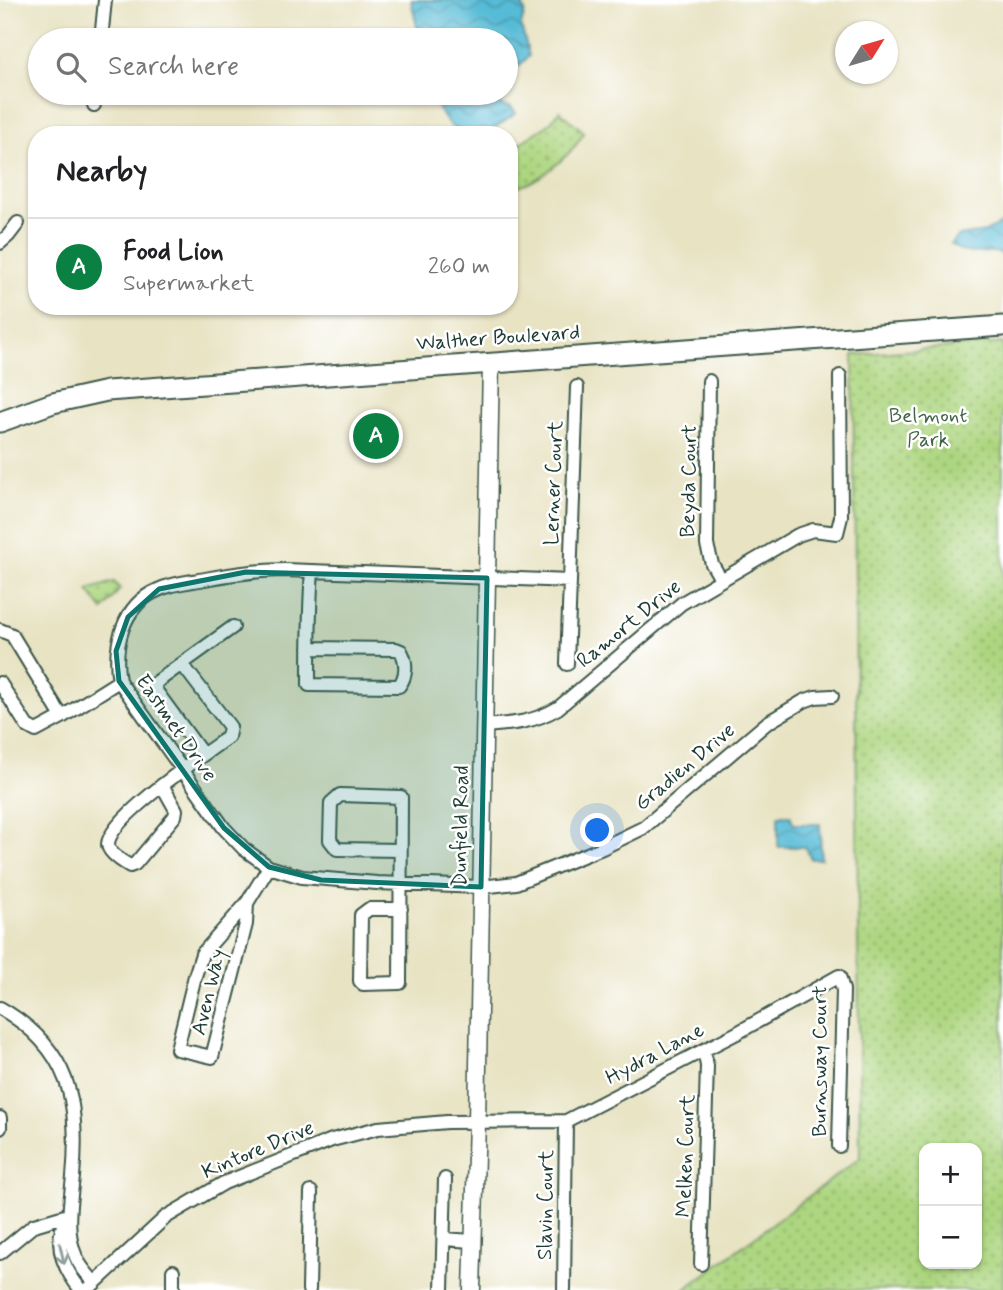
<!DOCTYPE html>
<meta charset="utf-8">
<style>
body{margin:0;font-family:Mynerve,sans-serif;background:#f6f6f6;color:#202124}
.controls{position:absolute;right:21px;bottom:21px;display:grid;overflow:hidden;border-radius:14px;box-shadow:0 2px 5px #0004}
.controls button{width:63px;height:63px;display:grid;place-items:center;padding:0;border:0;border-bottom:2px solid #e0e0e0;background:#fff;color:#202124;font:35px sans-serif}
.compass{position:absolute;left:835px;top:21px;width:63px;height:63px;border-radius:50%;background:#fff;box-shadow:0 2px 5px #0004;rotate:53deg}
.you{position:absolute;left:598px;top:831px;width:24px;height:24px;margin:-18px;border:5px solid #fff;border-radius:50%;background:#1a73e8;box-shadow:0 0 0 10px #1a73e833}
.badge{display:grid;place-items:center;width:46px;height:46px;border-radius:50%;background:#0b8043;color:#fff;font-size:23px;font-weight:700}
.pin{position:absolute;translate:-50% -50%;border:4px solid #fff;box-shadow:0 2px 7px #0006}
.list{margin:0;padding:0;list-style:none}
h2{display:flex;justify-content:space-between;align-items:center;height:91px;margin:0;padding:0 28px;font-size:30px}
h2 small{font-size:23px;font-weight:400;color:#757577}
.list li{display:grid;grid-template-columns:46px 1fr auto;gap:21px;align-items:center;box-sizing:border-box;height:98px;padding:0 28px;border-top:2px solid #e0e0e0}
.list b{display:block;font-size:26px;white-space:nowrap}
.list p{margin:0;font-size:23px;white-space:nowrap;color:#757577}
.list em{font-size:23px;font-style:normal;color:#757577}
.icon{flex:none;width:38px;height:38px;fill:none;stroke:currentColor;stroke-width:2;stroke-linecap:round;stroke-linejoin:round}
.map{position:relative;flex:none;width:1003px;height:1290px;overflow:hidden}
.search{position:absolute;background:#fff;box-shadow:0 2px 5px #0004;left:28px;top:28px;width:490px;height:77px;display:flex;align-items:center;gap:18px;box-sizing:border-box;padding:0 24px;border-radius:38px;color:#757577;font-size:26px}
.panel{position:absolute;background:#fff;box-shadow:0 2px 5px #0004;left:28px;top:126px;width:490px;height:189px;border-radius:28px}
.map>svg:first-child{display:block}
.green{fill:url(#green-dots);stroke:#668a5a;stroke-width:2;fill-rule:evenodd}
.water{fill:url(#water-waves);stroke:#3b7c85;stroke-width:2}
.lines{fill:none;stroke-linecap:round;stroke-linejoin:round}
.minor-casing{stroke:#3d5649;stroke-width:16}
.tertiary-casing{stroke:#3d5649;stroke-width:19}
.secondary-casing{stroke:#3d5649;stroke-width:23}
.minor{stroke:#fff;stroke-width:12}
.tertiary{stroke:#fff;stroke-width:16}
.secondary{stroke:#fff;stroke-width:19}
.oneway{stroke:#8f9e9a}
.marked{fill:#0f766e;fill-opacity:0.2;stroke:#0f766e;stroke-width:5;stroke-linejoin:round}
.labels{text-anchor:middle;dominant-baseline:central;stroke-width:5;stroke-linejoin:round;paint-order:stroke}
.street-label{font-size:21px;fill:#1f3d34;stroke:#fff}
.park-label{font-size:21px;fill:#426347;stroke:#fff}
</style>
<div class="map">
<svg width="1003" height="1290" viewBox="0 0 1003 1290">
<defs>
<pattern id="green-dots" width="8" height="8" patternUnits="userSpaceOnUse" patternTransform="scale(1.75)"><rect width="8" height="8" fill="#add680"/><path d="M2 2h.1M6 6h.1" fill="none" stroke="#8caf6a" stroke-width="1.8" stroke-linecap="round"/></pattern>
<pattern id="water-waves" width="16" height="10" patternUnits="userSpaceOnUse" patternTransform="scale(1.75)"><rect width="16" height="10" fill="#57bbd6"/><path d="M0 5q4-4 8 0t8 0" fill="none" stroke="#4799ae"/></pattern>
</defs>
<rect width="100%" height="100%" fill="#fff"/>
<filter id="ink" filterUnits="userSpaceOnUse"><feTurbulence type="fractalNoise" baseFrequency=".0143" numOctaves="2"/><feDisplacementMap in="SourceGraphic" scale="14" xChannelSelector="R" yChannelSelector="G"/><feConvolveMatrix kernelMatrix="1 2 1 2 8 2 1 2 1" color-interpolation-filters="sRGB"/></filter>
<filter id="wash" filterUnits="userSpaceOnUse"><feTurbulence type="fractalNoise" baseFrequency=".00686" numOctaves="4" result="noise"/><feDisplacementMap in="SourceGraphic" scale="28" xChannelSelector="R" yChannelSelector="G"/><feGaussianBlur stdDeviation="1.57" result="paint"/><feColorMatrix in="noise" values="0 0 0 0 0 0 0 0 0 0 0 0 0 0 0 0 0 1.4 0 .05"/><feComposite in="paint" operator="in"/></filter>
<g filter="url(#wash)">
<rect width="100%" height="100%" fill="#e8e3c3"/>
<!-- green -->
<path class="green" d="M 560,111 L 584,132 C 574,153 533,189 509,188 L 509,150 L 548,125 Z
M 1003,343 L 1003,1290 L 684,1290 L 860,1158 L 853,355 ZM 924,1148 L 977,1148 L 977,1264 L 924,1264 Z
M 114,582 L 120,589 L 103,610 L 88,590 Z"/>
<!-- water -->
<path class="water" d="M 411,0 L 519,0 L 525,11 L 521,25 L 529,56 L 506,79 L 506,40 L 420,40 Z
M 432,93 L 498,93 L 497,97 L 502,106 L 511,107 L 516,113 C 475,146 450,143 432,93 Z
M 1003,223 L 1003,254 C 983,247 971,261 951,244 L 959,236 L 985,232 Z
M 778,815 L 790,815 L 794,824 L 820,824 L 821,859 L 811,859 L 805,847 L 778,847 Z"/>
</g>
<g filter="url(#ink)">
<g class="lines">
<defs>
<path id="minor" d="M 101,40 L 105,0
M 94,105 L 96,93
M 0,243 L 8,236 L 18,223
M 709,381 L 707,545 L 712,564 L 721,579
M 570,581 L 285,570 C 258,570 232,574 205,579 C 189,582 172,583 158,590 C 122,605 113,647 119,681 L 224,828 L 244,849 L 269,867 L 302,877 L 377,883 L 481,887 L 516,883 L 602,848 L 643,828 L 767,723 L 804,701 L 815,697 L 832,696
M 0,630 L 12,635 L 62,717 L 36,731 L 27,726 L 0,683
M 309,648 L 396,649 L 401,651 C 407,662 407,676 399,686 L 309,685 C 309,646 309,609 312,571
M 567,664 L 577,387
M 62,717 L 119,681
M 483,726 C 511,724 533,723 558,708 L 682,603 L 798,535 L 813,530 L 837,533 L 841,517 L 840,376
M 203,755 L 156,691 L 154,684 L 233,627
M 162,785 L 176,810 L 175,816 L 135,864 L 130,866 C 123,862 108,853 108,844 C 109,818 206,753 228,737 L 230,727 L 182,664
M 400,850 L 337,849 L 330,840 L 331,803 L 340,795 L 401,797 L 400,983 L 363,984 L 360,981 L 361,915 L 369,909 L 401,909
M 247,903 L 202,954 L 195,976 L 177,1049 L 212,1057 L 246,924 L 247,903 L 269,867
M 0,1008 C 70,1048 80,1102 73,1177 C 70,1204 65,1232 76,1257 C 80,1267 88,1275 95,1283
M 0,1118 L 0,1128
M 68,1215 C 52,1242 62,1267 81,1290
M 444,1239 L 472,1241
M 0,1253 L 34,1225 L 68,1215
M 701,1264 L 707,1066 L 704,1050
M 87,1290 L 166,1217 L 224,1183 L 332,1140 L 378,1128 L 447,1122 L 566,1121 L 737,1033 L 839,976 L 843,990 L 839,1146
M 173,1290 L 173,1271
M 309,1290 L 311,1192
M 442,1290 L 445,1179
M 564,1290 L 566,1121"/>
<path id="tertiary" d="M 472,1290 L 477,1121 L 491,362"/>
<path id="secondary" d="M 0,422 L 53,403 L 107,391 L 1003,326"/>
</defs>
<!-- minor casing -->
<use href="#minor" class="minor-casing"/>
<!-- tertiary casing -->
<use href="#tertiary" class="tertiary-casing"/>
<!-- secondary casing -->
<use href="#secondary" class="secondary-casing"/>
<!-- minor -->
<use href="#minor" class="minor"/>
<!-- tertiary -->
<use href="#tertiary" class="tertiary"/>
<!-- secondary -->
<use href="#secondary" class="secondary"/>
</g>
<!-- one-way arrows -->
<defs><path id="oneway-shaft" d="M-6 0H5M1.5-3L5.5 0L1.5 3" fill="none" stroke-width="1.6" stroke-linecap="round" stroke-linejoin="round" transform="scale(1.75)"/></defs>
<use class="oneway" href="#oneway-shaft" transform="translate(62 1254) rotate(77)"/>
</g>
<!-- marked area -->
<path class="marked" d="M 246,572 L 487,578 L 481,887 L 321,880 L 269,867 L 224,828 L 119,681 L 116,651 L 128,617 L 159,589 Z"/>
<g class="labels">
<!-- street labels -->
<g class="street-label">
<text transform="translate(498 338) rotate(-4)">Walther Boulevard</text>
<text transform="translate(689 481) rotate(-89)">Beyda Court</text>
<text transform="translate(554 483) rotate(-88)">Lerner Court</text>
<text transform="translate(629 624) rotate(-39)">Ramort Drive</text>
<text transform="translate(176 728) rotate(55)">Eastmet Drive</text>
<text transform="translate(685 767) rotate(-40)">Gradien Drive</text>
<text transform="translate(461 826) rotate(-89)">Dunfield Road</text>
<text transform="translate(209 992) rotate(-76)">Aven Way</text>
<text transform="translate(655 1054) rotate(-28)">Hydra Lane</text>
<text transform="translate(820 1061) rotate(-90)">Burnsway Court</text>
<text transform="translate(258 1150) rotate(-23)">Kintore Drive</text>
<text transform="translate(686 1156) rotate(-88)">Melken Court</text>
<text transform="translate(546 1205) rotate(-89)">Slavin Court</text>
</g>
<!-- park labels -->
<g class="park-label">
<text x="928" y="416">Belmont<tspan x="928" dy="24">Park</tspan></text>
</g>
</g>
</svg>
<div class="controls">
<button>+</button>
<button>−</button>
</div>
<svg class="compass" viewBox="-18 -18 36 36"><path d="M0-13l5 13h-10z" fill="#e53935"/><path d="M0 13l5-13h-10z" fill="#757577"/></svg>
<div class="you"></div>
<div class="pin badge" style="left:376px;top:436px">A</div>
<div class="search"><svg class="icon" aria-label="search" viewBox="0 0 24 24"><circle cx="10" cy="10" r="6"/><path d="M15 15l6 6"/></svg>Search here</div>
<section class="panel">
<h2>Nearby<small></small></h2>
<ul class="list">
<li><span class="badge">A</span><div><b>Food Lion</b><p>Supermarket</p></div><em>260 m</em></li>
</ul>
</section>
</div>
